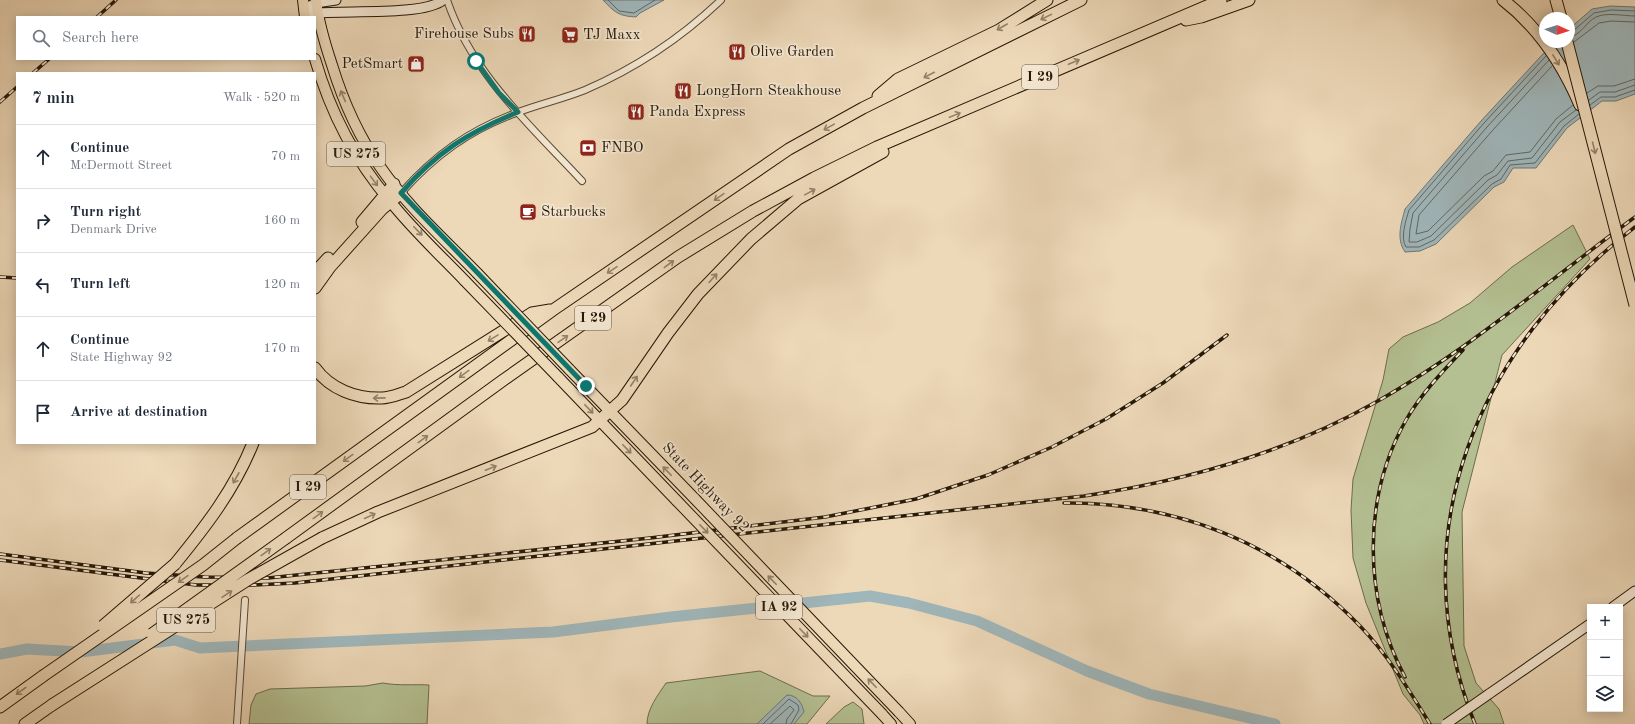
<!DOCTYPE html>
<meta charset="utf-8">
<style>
body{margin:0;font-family:"Old Standard TT",serif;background:#f2f2f3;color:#1f2937}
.controls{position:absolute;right:12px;bottom:12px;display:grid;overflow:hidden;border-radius:0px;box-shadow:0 2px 10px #0003}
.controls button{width:36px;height:36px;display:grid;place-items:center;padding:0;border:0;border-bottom:1px solid #e0e1e3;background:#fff;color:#1f2937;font:20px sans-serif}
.compass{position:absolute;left:1539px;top:12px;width:36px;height:36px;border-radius:50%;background:#fff;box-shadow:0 2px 10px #0003;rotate:93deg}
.stop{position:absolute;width:12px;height:12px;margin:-9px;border:3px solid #0f766e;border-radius:50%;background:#fff}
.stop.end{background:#0f766e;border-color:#fff;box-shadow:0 1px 4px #0008}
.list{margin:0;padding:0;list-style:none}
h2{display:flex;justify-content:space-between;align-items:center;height:52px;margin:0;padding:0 16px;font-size:17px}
h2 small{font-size:13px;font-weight:400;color:#747a83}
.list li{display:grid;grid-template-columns:26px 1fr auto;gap:12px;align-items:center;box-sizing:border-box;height:64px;padding:0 16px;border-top:1px solid #e0e1e3}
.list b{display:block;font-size:15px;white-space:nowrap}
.list p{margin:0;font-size:13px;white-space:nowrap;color:#747a83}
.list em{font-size:13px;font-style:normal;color:#747a83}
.icon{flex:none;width:22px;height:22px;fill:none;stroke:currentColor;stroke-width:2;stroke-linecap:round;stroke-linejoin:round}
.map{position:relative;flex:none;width:1635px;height:724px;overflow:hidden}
.search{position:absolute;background:#fff;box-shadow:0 2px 10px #0003;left:16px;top:16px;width:300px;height:44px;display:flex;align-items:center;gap:10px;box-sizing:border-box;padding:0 14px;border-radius:0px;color:#747a83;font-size:15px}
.panel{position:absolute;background:#fff;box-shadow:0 2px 10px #0003;left:16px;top:72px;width:300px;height:372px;border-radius:0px}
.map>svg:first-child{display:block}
.green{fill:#b4c092;stroke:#6d6c4c}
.water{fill:#9fb6ba;stroke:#6f7772}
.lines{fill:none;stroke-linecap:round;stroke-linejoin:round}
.shore{stroke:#626760;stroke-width:1}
.river{stroke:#9fb6ba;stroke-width:11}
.street-casing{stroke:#584832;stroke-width:8}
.secondary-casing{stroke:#261806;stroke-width:11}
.primary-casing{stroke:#261806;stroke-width:12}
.highway-casing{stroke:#261806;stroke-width:13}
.street{stroke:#f3e6d1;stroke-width:6}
.secondary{stroke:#f3e6d1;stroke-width:9}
.primary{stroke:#edd8b8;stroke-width:10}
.highway{stroke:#edd8b8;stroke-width:11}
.rail-casing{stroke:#261806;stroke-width:3.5}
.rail{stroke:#f3e6d1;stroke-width:2;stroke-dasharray:6;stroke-linecap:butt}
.secondary-bridge-casing{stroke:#261806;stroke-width:11;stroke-linecap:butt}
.primary-bridge-casing{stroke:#261806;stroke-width:12;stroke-linecap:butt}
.highway-bridge-casing{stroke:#261806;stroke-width:13;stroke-linecap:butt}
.secondary-bridge{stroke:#f3e6d1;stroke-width:9}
.primary-bridge{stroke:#edd8b8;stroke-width:10}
.highway-bridge{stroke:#edd8b8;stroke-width:11}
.oneway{stroke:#938268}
.route{stroke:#0f766e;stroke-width:5}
.labels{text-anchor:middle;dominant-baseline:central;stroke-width:3.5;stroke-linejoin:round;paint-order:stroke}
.shield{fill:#f3e6d1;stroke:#645643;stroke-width:1}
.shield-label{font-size:14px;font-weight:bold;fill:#261806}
.poi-label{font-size:15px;fill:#261806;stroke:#f3e6d1;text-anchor:start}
.street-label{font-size:15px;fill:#261806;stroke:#f3e6d1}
</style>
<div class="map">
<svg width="1635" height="724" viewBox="0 0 1635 724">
<rect width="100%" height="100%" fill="#edd8b8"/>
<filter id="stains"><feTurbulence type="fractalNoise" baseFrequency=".005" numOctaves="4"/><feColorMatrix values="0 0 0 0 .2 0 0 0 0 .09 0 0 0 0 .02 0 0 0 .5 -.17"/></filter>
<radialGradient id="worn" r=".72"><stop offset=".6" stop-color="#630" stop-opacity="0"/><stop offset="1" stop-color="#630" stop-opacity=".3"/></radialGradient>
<!-- green -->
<path class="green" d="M 1573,225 L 1590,259 L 1502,355 L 1462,512 L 1464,646 L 1476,683 L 1499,709 L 1504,724 L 1424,724 L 1420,715 L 1403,694 L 1366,603 L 1353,558 L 1351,510 L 1353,479 L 1383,380 L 1389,349 L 1403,337 L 1438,322 L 1470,303 L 1512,267 Z
M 760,671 L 813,696 L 830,696 L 807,724 L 647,724 C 647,709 658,695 666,683 Z
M 383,683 C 399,686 413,684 429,685 L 427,724 L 249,724 L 251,705 L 256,694 L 270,689 L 365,686 Z
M 853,702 L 862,709 L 864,724 L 826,724 L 844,707 Z"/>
<!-- water -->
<path class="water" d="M 603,0 L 664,0 L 640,13 L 636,17 C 619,16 615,13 603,0 Z
M 1610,6 L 1635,7 L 1635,94 L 1616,101 L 1602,101 L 1567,128 L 1536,168 L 1513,168 L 1504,182 L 1494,187 L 1436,244 L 1420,251 L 1405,252 C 1396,239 1401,224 1405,209 L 1481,121 L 1554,42 L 1569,42 L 1569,29 L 1592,9 Z
M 787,695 C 797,695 802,703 804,712 L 794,724 L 757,724 Z"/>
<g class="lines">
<!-- shore -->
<path class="shore" d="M 608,0 L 619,11 L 634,13 L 655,0
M 1569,32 L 1573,31 L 1594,13 L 1611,10 L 1635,11
M 1570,37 C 1581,35 1586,22 1596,17 C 1607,12 1623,16 1635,16
M 1574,42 L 1599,23 L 1611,21 L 1635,22
M 1546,56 L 1484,123 L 1409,210 C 1406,220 1400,238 1406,247 L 1419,247 L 1434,240 L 1492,184 L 1501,179 L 1510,165 L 1535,163 L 1564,126 L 1579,114
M 1549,60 L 1487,127 L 1413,213 L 1410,229 L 1409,242 L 1417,242 L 1431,236 L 1488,180 L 1497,175 L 1508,161 L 1532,158 L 1560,122 L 1576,110
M 1552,66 L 1492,131 L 1419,215 L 1416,234 L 1428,231 L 1484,176 L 1493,171 L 1506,155 L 1530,152 L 1556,119 L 1573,105
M 1587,93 L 1598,86 L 1614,86 L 1635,79
M 1589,100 L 1600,92 L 1615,92 L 1635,85
M 1590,105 L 1601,97 L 1615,97 L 1635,90
M 763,724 L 789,699 L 798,705 L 799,710 L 791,724
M 770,724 L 790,706 L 794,710 L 787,719 L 786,724"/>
<!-- river -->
<path class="river" d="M 0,654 L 27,649 L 81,652 L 175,640 L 200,648 L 553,632 L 671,617 L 870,596 L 909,603 L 977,621 L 1087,671 L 1149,694 L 1275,724"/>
<defs>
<path id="street" d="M 447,0 C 472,74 530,125 582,181
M 401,193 C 435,155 468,131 516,113 C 539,104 563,99 585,90 C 636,68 681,38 721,0
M 237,724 L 245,600"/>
<path id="secondary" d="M 304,9 L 311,12 L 318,13 C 346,10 424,16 443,0
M 304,9 L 316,3 L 336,0
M 1613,607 L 1635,591
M 1489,694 L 1590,624"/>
<path id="primary" d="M 303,0 L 305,17
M 316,0 C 318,21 325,44 332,65 C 343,101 359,137 381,168 C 408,207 444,239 477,273
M 315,59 C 330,111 355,160 390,201 C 413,230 440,255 465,281
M 569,369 L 695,499
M 558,377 L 677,501
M 899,712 L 910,724
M 882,714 L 891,724"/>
<path id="highway" d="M 1503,0 C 1538,27 1563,65 1580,105
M 1556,0 L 1561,18
M 1186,20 L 1201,17 L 1249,0
M 878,96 L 898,79 L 999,30 L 1047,0
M 362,222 L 394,184
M 315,272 L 328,258
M 315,288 L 330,267 L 382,209 L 401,193
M 315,368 C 330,389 356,399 382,398 C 390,398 399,394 406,392 L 532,313 L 550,310
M 237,538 L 553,310 L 789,149 L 863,108 L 1081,0
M 286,538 L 502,381 L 678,257 L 753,211 L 814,178 L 877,147 L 1221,0
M 322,538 L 378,512 L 592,427 L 622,400 L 668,333 L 698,294 L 751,239 L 798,199 L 883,152
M 175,564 C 206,526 234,490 253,443
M 0,707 L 43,676
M 25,724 L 52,705"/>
</defs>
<!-- street casing -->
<use href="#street" class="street-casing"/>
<!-- secondary casing -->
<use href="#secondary" class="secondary-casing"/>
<!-- primary casing -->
<use href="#primary" class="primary-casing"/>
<!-- highway casing -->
<use href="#highway" class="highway-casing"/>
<!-- street -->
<use href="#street" class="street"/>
<!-- secondary -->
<use href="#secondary" class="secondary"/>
<!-- primary -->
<use href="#primary" class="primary"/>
<!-- highway -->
<use href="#highway" class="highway"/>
<defs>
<path id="rail" d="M 97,17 L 116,0
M 33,73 L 49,59
M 0,102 L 17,87
M 0,277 L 17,278
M 1064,503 C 1177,502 1281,544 1360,626 C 1388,655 1409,690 1430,724
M 0,554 L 146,573 L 204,577 L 268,578 L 650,538 L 825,517 L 916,499 L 988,475 L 1052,447 L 1106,419 L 1163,383 L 1227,335
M 0,560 L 196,585 L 254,585 L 295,583 L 1084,496 C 1186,481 1286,453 1376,402 C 1467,351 1551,279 1635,217
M 1405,677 C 1363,598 1362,498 1406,420 C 1421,394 1442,372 1463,350
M 1475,724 C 1398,533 1478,347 1635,227"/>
</defs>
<!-- rail casing -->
<use href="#rail" class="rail-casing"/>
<!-- rail -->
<use href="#rail" class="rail"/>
<defs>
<path id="secondary-bridge" d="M 1446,724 L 1489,694"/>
<path id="primary-bridge" d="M 477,273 L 569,369
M 465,281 L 558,377
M 695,499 L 899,712
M 677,501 L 882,714"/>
<path id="highway-bridge" d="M 1567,42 L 1635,305
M 103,626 L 175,564
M 152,634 L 286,538
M 43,676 L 203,565 L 237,538
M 52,705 L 249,579 L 322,538"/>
</defs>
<!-- secondary-bridge casing -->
<use href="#secondary-bridge" class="secondary-bridge-casing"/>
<!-- primary-bridge casing -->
<use href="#primary-bridge" class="primary-bridge-casing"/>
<!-- highway-bridge casing -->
<use href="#highway-bridge" class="highway-bridge-casing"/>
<!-- secondary-bridge -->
<use href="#secondary-bridge" class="secondary-bridge"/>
<!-- primary-bridge -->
<use href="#primary-bridge" class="primary-bridge"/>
<!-- highway-bridge -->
<use href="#highway-bridge" class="highway-bridge"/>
</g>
<!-- one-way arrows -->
<defs><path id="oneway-shaft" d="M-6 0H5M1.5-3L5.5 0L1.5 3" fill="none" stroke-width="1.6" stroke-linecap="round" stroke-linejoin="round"/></defs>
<g class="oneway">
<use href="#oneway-shaft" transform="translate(1046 17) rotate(154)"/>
<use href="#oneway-shaft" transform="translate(1002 27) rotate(150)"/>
<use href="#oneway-shaft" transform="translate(1556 60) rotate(58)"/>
<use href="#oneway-shaft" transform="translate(1074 62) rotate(-23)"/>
<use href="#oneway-shaft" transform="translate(929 75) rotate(153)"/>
<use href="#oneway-shaft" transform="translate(343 96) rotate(-113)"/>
<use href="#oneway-shaft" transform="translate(955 115) rotate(-22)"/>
<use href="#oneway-shaft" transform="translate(829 127) rotate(151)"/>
<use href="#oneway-shaft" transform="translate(1594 148) rotate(76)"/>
<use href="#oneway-shaft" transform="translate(374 181) rotate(54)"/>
<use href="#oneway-shaft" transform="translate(810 192) rotate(-29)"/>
<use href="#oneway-shaft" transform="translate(719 197) rotate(145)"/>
<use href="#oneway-shaft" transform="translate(418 231) rotate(46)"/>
<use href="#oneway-shaft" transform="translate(669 264) rotate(-37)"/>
<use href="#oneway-shaft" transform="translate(612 270) rotate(146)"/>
<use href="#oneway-shaft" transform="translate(713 278) rotate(-48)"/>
<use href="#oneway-shaft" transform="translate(493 338) rotate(148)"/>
<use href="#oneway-shaft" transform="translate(563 339) rotate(-35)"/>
<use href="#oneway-shaft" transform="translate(464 374) rotate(144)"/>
<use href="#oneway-shaft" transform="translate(634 381) rotate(-56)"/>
<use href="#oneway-shaft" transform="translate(379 398) rotate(179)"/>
<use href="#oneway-shaft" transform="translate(589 409) rotate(46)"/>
<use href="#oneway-shaft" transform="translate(423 439) rotate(-36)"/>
<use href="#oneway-shaft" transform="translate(627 449) rotate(46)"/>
<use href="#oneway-shaft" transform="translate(348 458) rotate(144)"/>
<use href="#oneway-shaft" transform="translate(491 468) rotate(-22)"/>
<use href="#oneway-shaft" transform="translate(667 471) rotate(-134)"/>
<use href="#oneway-shaft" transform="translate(236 478) rotate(119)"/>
<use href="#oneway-shaft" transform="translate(318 515) rotate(-36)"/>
<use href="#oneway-shaft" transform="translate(370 516) rotate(-25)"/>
<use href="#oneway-shaft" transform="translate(704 529) rotate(46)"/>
<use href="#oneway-shaft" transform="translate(266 552) rotate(-36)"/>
<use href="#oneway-shaft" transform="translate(183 579) rotate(145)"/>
<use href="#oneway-shaft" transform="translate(772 580) rotate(-134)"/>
<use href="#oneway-shaft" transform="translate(227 594) rotate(-34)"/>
<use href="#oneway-shaft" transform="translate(135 599) rotate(138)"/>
<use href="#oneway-shaft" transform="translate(804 633) rotate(46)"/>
<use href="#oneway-shaft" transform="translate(872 683) rotate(-134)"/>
<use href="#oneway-shaft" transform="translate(21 691) rotate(144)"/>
</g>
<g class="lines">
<!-- route -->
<path class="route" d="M 476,61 L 499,93 L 518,112 C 467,133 437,152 401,193 L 586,386"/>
</g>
<!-- icons -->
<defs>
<symbol id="restaurant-square" viewBox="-11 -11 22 22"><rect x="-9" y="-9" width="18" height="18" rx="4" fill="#8f2418" stroke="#f3e6d1"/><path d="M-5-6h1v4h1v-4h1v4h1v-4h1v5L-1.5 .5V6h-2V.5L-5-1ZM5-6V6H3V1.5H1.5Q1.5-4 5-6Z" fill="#fff"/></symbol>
<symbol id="supermarket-square" viewBox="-11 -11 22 22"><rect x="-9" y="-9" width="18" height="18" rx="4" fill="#8f2418" stroke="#f3e6d1"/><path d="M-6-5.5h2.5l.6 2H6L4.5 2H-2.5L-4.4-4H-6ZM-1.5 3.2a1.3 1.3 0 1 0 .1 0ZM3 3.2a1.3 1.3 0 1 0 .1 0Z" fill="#fff"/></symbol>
<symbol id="shop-square" viewBox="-11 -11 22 22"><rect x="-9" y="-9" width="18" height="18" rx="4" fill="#8f2418" stroke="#f3e6d1"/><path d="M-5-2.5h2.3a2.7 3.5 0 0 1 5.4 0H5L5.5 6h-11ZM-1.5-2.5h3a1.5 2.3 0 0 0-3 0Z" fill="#fff"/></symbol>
<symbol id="bank-square" viewBox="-11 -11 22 22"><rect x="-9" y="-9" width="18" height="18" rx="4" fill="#8f2418" stroke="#f3e6d1"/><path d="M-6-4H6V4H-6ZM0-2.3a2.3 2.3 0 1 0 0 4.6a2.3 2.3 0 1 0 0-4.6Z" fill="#fff"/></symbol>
<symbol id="cafe-square" viewBox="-11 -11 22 22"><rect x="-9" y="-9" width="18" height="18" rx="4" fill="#8f2418" stroke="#f3e6d1"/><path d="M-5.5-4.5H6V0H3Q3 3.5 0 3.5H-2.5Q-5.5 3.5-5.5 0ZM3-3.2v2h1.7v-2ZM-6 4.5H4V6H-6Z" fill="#fff"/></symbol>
</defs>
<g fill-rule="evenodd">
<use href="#restaurant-square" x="517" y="24" width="20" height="20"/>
<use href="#supermarket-square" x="560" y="25" width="20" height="20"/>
<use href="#restaurant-square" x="727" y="42" width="20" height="20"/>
<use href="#shop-square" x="406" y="54" width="20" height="20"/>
<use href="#restaurant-square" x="673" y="81" width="20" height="20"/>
<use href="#restaurant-square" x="626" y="102" width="20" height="20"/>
<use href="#bank-square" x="578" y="138" width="20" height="20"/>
<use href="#cafe-square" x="518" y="202" width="20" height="20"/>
</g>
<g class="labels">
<!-- shield labels -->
<g class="shield">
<rect x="1022" y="65" width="36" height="24" rx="3"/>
<rect x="327" y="142" width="58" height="24" rx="3"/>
<rect x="575" y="306" width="36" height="24" rx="3"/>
<rect x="290" y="475" width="36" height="24" rx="3"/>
<rect x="756" y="595" width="46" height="24" rx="3"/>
<rect x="157" y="608" width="58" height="24" rx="3"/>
</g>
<g class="shield-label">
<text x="1040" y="77">I 29</text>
<text x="356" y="154">US 275</text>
<text x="593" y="318">I 29</text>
<text x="308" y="487">I 29</text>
<text x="779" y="607">IA 92</text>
<text x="186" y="620">US 275</text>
</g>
<!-- poi labels -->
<g class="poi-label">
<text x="514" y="34" text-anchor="end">Firehouse Subs</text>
<text x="583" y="35">TJ Maxx</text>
<text x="750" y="52">Olive Garden</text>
<text x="403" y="64" text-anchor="end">PetSmart</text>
<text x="696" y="91">LongHorn Steakhouse</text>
<text x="649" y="112">Panda Express</text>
<text x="601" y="148">FNBO</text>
<text x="541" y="212">Starbucks</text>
</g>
<!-- street labels -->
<g class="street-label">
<text transform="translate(705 488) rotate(46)">State Highway 92</text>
</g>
</g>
<rect width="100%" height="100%" filter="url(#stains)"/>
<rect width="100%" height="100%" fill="url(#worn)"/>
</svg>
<div class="controls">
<button>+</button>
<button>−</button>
<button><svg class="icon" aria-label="layers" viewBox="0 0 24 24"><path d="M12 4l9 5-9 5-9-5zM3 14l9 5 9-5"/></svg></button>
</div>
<svg class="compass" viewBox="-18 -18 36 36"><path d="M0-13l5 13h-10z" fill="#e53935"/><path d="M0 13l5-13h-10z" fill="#747a83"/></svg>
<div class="stop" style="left:476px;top:61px"></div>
<div class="stop end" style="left:586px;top:386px"></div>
<div class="search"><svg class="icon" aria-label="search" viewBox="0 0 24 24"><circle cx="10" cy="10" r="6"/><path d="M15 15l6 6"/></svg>Search here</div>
<section class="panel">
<h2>7 min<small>Walk · 520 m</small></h2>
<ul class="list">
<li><svg class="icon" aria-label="ahead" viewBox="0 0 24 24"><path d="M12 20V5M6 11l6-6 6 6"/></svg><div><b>Continue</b><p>McDermott Street</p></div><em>70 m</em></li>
<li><svg class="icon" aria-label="right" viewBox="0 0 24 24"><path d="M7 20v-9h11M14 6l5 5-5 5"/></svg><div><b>Turn right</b><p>Denmark Drive</p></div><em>160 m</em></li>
<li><svg class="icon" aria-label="left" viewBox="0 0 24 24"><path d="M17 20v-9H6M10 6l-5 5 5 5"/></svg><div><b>Turn left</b></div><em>120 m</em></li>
<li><svg class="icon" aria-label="ahead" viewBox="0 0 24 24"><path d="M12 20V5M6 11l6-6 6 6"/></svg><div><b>Continue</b><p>State Highway 92</p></div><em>170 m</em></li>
<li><svg class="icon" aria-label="arrive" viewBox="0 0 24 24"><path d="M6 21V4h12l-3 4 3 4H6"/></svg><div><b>Arrive at destination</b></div></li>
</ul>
</section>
</div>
